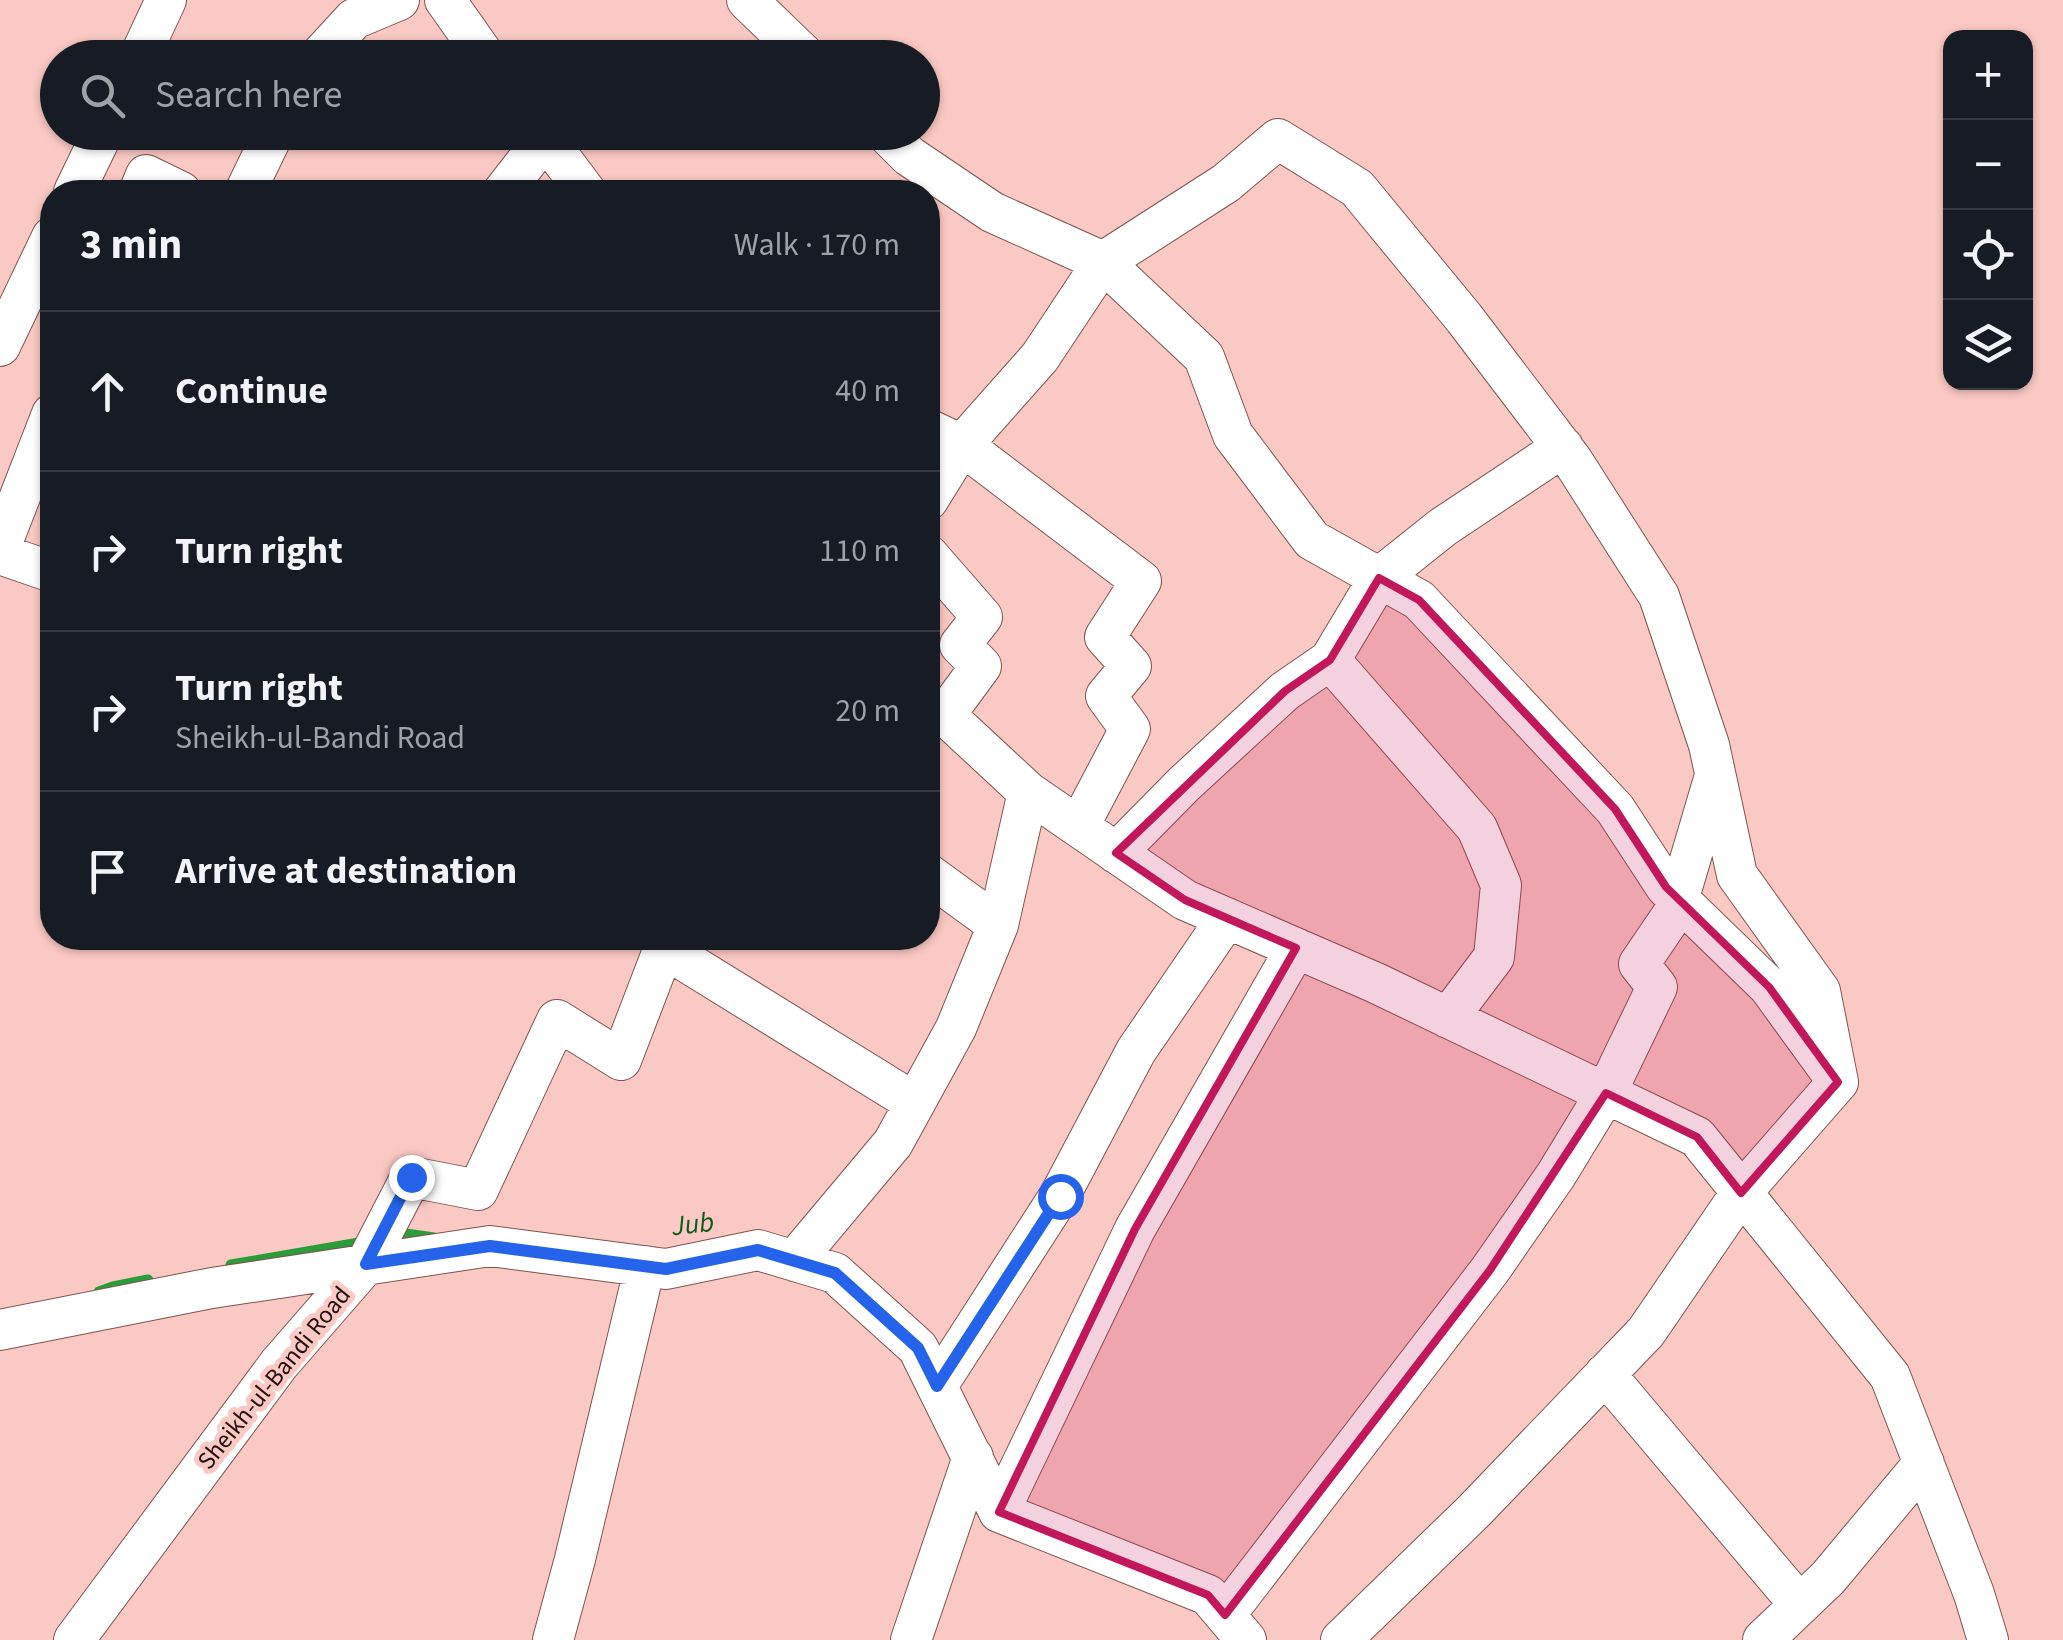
<!DOCTYPE html>
<meta charset="utf-8">
<style>
body{margin:0;font-family:"Source Sans 3",sans-serif;background:#20242c;color:#f1f3f6}
.controls{position:absolute;right:30px;top:30px;display:grid;overflow:hidden;border-radius:20px;box-shadow:0 2px 8px #0004}
.controls button{width:90px;height:90px;display:grid;place-items:center;padding:0;border:0;border-bottom:2px solid #363941;background:#171b24;color:#f1f3f6;font:50px sans-serif}
.stop{position:absolute;width:30px;height:30px;margin:-22px;border:8px solid #2563eb;border-radius:50%;background:#fff}
.stop.end{background:#2563eb;border-color:#fff;box-shadow:0 2px 10px #0008}
.list{margin:0;padding:0;list-style:none}
h2{display:flex;justify-content:space-between;align-items:center;height:130px;margin:0;padding:0 40px;font-size:42px}
h2 small{font-size:32px;font-weight:400;color:#9ea1a6}
.list li{display:grid;grid-template-columns:65px 1fr auto;gap:30px;align-items:center;box-sizing:border-box;height:160px;padding:0 40px;border-top:2px solid #363941}
.list b{display:block;font-size:38px;white-space:nowrap}
.list p{margin:0;font-size:32px;white-space:nowrap;color:#9ea1a6}
.list em{font-size:32px;font-style:normal;color:#9ea1a6}
.icon{flex:none;width:55px;height:55px;fill:none;stroke:currentColor;stroke-width:2;stroke-linecap:round;stroke-linejoin:round}
.map{position:relative;flex:none;width:2063px;height:1640px;overflow:hidden}
.search{position:absolute;background:#171b24;box-shadow:0 2px 8px #0004;left:40px;top:40px;width:900px;height:110px;display:flex;align-items:center;gap:25px;box-sizing:border-box;padding:0 35px;border-radius:55px;color:#9ea1a6;font-size:38px}
.panel{position:absolute;background:#171b24;box-shadow:0 2px 8px #0004;left:40px;top:180px;width:900px;height:770px;border-radius:40px}
.map>svg:first-child{display:block}
.lines{fill:none;stroke-linecap:round;stroke-linejoin:round}
.stream{stroke:#2b9c3a;stroke-width:11}
.street-casing{stroke:#7e534f;stroke-width:42}
.street{stroke:#fff;stroke-width:40}
.route{stroke:#2563eb;stroke-width:12}
.marked{fill:#c2185b;fill-opacity:0.2;stroke:#c2185b;stroke-width:8;stroke-linejoin:round}
.labels{text-anchor:middle;dominant-baseline:central;stroke-width:10;stroke-linejoin:round;paint-order:stroke}
.street-label{font-size:25px;fill:#251312;stroke:#fbc9c4}
.water-label{font-size:28px;font-style:italic;fill:#0d5a1a;stroke:#fbc9c4}
</style>
<div class="map">
<svg width="2063" height="1640" viewBox="0 0 2063 1640">
<rect width="100%" height="100%" fill="#fbc9c4"/>
<g class="lines">
<!-- stream -->
<path class="stream" d="M 388,1238 L 406,1234 L 434,1238
M 231,1265 L 365,1242
M 99,1292 L 113,1287 L 148,1280"/>
<defs>
<path id="street" d="M 445,0 L 486,58
M 747,0 L 807,58
M 139,58 L 166,0
M 318,58 L 354,19 L 399,0
M 541,132 L 586,192
M 885,132 L 909,156 L 992,212 L 1103,262 L 1040,357 L 962,445 L 928,500
M 74,192 L 103,132
M 139,192 L 146,175 L 181,192
M 245,192 L 274,132
M 503,192 L 545,138
M 0,346 L 52,237
M 928,429 L 962,445 L 1141,581 L 1105,637 L 1131,666 L 1106,696 L 1130,729 L 1079,826
M 0,548 L 52,414
M 0,554 L 52,572
M 1330,660 L 1477,828 L 1501,885 L 1494,957 L 1448,1018
M 1028,792 L 1185,900 L 1376,983 L 1697,1137 L 1890,1376 L 1974,1594 L 1988,1640
M 1116,853 L 1184,784 L 1285,691 L 1330,660 L 1379,578 L 1443,527 L 1563,447
M 928,874 L 998,925
M 794,1261 L 893,1143 L 956,1028 L 998,925 L 1028,792 L 945,715 L 981,666 L 960,645 L 982,617 L 928,555
M 0,1330 L 212,1288 L 490,1246 L 666,1269 L 758,1250 L 835,1273 L 918,1348 L 999,1512 L 1208,1595 L 1246,1640
M 1605,1374 L 1800,1605
M 937,1386 L 1060,1195 L 1136,1051 L 1227,918
M 999,1512 L 1135,1229 L 1296,948
M 1225,1615 L 1490,1270 L 1556,1175 L 1606,1093 L 1657,987 L 1639,964 L 1675,911 L 1714,779
M 74,1640 L 279,1364 L 366,1264 L 411,1177 L 478,1190 L 557,1020 L 621,1060 L 664,948 L 915,1103
M 553,1640 L 575,1559 L 645,1266
M 911,1640 L 973,1457
M 1341,1640 L 1473,1512 L 1646,1332 L 1741,1193 L 1838,1082 L 1820,991 L 1737,875 L 1709,745 L 1659,596 L 1572,460 L 1464,318 L 1357,188 L 1278,139 L 1226,183 L 1103,262 L 1204,357 L 1233,435 L 1312,540 L 1419,600 L 1615,809 L 1666,887 L 1769,987 L 1838,1082
M 1763,1640 L 1828,1578 L 1924,1463"/>
</defs>
<!-- street casing -->
<use href="#street" class="street-casing"/>
<!-- street -->
<use href="#street" class="street"/>
</g>
<g class="lines">
<!-- route -->
<path class="route" d="M 411,1177 L 366,1264 L 490,1246 L 666,1269 L 758,1250 L 835,1273 L 918,1348 L 937,1386 L 1060,1196"/>
</g>
<!-- marked area -->
<path class="marked" d="M 1379,578 L 1419,600 L 1615,809 L 1666,887 L 1769,987 L 1838,1082 L 1741,1193 L 1697,1137 L 1606,1093 L 1490,1270 L 1225,1615 L 1208,1595 L 999,1512 L 1135,1229 L 1296,948 L 1185,900 L 1116,853 L 1285,691 L 1330,660 Z"/>
<g class="labels">
<!-- street labels -->
<g class="street-label">
<text transform="translate(274 1378) rotate(-51)">Sheikh-ul-Bandi Road</text>
</g>
<!-- water labels -->
<g class="water-label">
<text transform="translate(693 1224) rotate(-6)">Jub</text>
</g>
</g>
</svg>
<div class="controls">
<button>+</button>
<button>−</button>
<button><svg class="icon" aria-label="locate" viewBox="0 0 24 24"><circle cx="12" cy="12" r="6"/><path d="M12 2v4M12 18v4M2 12h4M18 12h4"/></svg></button>
<button><svg class="icon" aria-label="layers" viewBox="0 0 24 24"><path d="M12 4l9 5-9 5-9-5zM3 14l9 5 9-5"/></svg></button>
</div>
<div class="stop" style="left:1060px;top:1196px"></div>
<div class="stop end" style="left:411px;top:1177px"></div>
<div class="search"><svg class="icon" aria-label="search" viewBox="0 0 24 24"><circle cx="10" cy="10" r="6"/><path d="M15 15l6 6"/></svg>Search here</div>
<section class="panel">
<h2>3 min<small>Walk · 170 m</small></h2>
<ul class="list">
<li><svg class="icon" aria-label="ahead" viewBox="0 0 24 24"><path d="M12 20V5M6 11l6-6 6 6"/></svg><div><b>Continue</b></div><em>40 m</em></li>
<li><svg class="icon" aria-label="right" viewBox="0 0 24 24"><path d="M7 20v-9h11M14 6l5 5-5 5"/></svg><div><b>Turn right</b></div><em>110 m</em></li>
<li><svg class="icon" aria-label="right" viewBox="0 0 24 24"><path d="M7 20v-9h11M14 6l5 5-5 5"/></svg><div><b>Turn right</b><p>Sheikh-ul-Bandi Road</p></div><em>20 m</em></li>
<li><svg class="icon" aria-label="arrive" viewBox="0 0 24 24"><path d="M6 21V4h12l-3 4 3 4H6"/></svg><div><b>Arrive at destination</b></div></li>
</ul>
</section>
</div>
